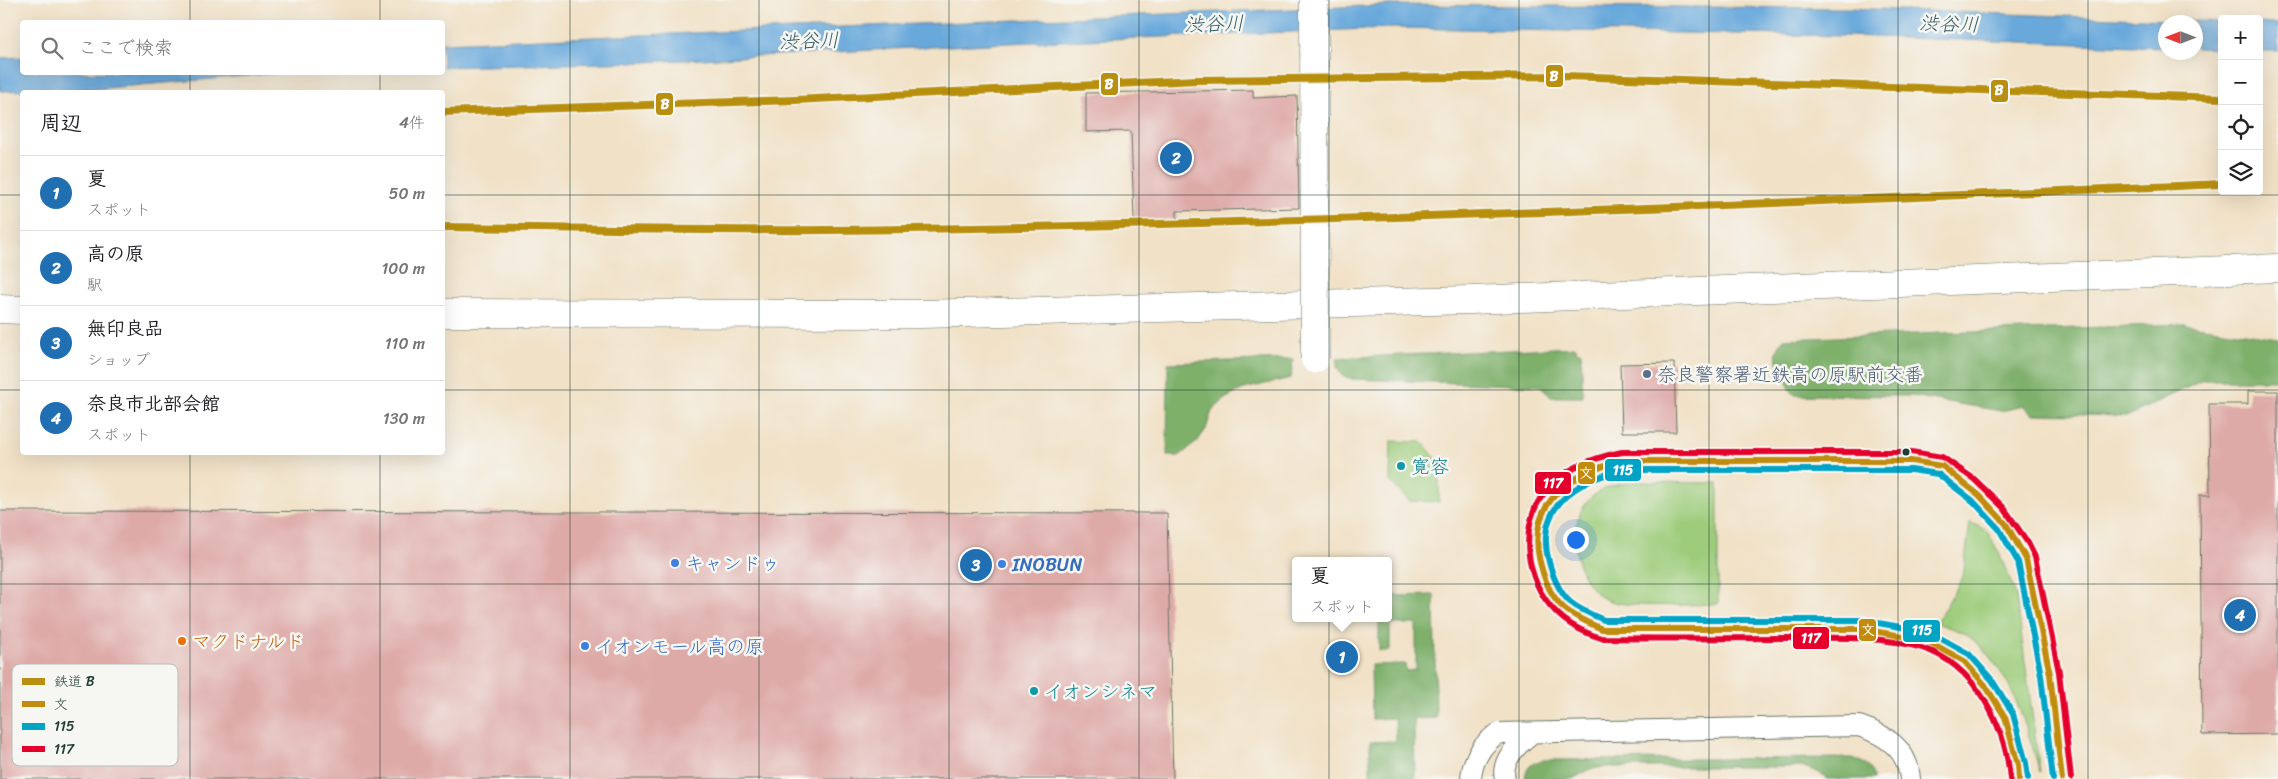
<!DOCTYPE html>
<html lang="ja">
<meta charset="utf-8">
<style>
body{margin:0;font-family:Sriracha,"Klee One",sans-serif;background:#f2f2f2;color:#202124}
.controls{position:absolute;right:15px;top:15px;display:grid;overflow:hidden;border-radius:5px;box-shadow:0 5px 20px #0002}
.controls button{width:45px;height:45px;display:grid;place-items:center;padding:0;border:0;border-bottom:1px solid #e0e0e0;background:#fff;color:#202124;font:25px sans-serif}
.compass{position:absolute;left:2158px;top:15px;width:45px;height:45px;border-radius:50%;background:#fff;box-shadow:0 5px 20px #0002;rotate:270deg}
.you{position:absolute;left:1575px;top:539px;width:18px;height:18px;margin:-12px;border:4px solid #fff;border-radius:50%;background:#1a73e8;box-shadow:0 0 0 8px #1a73e833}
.badge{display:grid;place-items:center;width:32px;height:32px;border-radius:50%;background:#1f6fb2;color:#fff;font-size:16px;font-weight:700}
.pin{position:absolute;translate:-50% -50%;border:2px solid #fff;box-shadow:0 1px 5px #0006}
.popup{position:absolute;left:1292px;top:557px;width:100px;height:65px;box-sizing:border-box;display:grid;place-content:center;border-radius:5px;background:#fff;filter:drop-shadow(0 1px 4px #0005);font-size:16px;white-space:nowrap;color:#757577}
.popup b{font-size:19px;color:#202124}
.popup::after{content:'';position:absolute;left:50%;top:100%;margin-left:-10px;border:10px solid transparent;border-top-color:#fff}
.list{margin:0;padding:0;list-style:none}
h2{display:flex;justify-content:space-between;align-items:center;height:65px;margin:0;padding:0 20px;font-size:21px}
h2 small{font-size:16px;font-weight:400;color:#757577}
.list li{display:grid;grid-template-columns:32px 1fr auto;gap:15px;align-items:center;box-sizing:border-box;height:75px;padding:0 20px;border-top:1px solid #e0e0e0}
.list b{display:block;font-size:19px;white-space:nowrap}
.list p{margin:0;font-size:16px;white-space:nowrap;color:#757577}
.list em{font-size:16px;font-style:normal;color:#757577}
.icon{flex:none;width:28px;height:28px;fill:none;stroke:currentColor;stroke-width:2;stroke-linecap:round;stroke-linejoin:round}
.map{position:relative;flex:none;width:2278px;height:779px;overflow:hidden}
.search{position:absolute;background:#fff;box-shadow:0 5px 20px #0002;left:20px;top:20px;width:425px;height:55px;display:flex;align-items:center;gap:12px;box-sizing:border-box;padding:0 18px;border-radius:5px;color:#757577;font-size:19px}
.panel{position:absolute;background:#fff;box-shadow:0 5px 20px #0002;left:20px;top:90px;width:425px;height:365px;border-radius:5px}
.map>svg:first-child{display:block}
.green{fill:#9dcc7a;stroke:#5e8457}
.forest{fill:#7eb06a;stroke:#4e764f}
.water{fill:#67a8db;stroke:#437288}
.building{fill:#deaaa8}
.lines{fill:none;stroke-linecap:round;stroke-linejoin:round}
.service-casing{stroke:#687667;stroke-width:22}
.tertiary-casing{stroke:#687667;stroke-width:29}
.service{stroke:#fff;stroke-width:20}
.tertiary{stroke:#fff;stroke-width:28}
.pedestrian-bridge-casing{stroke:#687667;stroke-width:29;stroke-linecap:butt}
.pedestrian-bridge{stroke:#fff;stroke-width:28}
.bus-1-casing{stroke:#f6f6f2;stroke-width:10}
.bus-2-casing{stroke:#f6f6f2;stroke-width:10}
.bus-3-casing{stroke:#f6f6f2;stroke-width:10}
.bus-1{stroke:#c18c0d;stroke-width:6}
.bus-2{stroke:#02a4c6;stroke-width:6}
.bus-3{stroke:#e4002b;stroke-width:6}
.rail-1-casing{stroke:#f6f6f2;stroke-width:11}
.rail-1{stroke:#b88f11;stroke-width:8}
.grid{fill:none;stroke:#1f3d34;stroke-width:1;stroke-opacity:0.55}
.service-dot{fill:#5c6f8a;stroke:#f6f6f2;stroke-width:2}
.bus-dot{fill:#1f3d34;stroke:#f6f6f2;stroke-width:2}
.culture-dot{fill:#0f9aa8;stroke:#f6f6f2;stroke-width:2}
.shop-dot{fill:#3f7fe0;stroke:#f6f6f2;stroke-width:2}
.food-dot{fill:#e8710a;stroke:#f6f6f2;stroke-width:2}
.labels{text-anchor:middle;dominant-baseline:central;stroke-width:5;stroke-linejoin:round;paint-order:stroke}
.service-label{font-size:19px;fill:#4e5e75;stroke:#f6f6f2;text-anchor:start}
.culture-label{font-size:19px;fill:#0d838f;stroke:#f6f6f2;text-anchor:start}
.shop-label{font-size:19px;fill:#366cbe;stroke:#f6f6f2;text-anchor:start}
.food-label{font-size:19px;fill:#c56008;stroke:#f6f6f2;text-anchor:start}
.water-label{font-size:20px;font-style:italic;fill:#355d66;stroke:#f6f6f2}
.key{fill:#f6f6f2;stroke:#b6beb9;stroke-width:1}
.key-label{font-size:14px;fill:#1f3d34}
.line-badge{stroke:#f6f6f2;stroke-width:2}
.badge-label{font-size:14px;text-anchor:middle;font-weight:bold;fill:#fff}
</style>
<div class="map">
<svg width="2278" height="779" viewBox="0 0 2278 779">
<rect width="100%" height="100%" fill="#f6f6f2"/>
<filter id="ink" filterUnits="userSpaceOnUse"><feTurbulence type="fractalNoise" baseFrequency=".02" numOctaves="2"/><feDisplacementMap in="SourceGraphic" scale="10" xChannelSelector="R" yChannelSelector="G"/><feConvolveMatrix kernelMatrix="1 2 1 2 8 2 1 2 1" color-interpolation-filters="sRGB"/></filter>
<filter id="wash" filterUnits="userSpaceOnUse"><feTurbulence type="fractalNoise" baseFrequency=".0096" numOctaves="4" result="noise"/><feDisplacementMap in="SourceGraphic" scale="20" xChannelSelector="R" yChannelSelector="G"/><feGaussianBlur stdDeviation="1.12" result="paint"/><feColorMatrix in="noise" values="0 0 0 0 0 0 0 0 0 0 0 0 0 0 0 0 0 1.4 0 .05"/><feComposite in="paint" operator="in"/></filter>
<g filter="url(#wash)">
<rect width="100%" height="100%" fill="#f1e1c6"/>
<!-- green -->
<path class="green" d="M 1391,441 L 1422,442 L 1439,462 L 1439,502 L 1409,501 L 1390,481 Z
M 1636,482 L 1718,483 L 1718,604 C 1692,604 1623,610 1603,598 C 1569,576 1563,509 1602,490 C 1613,484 1625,484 1636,482 Z
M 1970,522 L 1987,531 L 2000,555 L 2016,595 L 2040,772 C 2025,723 2012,672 1971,638 C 1962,631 1947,627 1936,623 L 1963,577 Z"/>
<!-- forest -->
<path class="forest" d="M 2184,324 L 2278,338 L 2278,380 L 2203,380 L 2128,416 L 2032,414 L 2024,406 L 2001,411 L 1912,396 L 1795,395 C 1789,389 1789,386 1785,379 C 1777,364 1771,354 1784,339 Z
M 1576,347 L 1577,352 L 1581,352 L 1583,397 L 1551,397 L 1541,386 L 1352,379 L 1341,375 L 1337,366 L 1338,358 Z
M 1293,359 L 1291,378 L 1244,389 L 1226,398 L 1212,411 L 1206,429 L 1197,442 L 1179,456 L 1167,456 L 1168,363 Z
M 1434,595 L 1436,718 L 1414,719 L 1415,779 L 1370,779 L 1370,742 L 1396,741 L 1395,718 L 1372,719 L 1371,665 L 1405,664 L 1406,671 L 1416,670 L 1416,624 L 1390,624 L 1390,651 L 1379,651 L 1379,618 L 1388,618 L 1388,596 Z
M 1853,758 C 1864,762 1871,768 1874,779 L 1827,779 L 1818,772 L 1804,767 L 1604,767 L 1591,769 L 1572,779 L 1525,779 C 1526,767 1532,762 1544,760 Z"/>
<!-- water -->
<path class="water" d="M 1391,5 L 1848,8 L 2222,22 L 2222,49 L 2196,48 L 2196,22 L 2166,22 L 2165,47 L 1847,36 L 1394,28 L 1008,43 L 644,62 L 443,67 L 442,43 Z
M 2259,23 L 2278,24 L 2278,51 L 2259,51 Z
M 22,57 L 22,72 L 281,73 L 96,89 L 0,91 L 0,58 Z"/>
<g id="blocks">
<!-- building -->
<path class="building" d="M 1253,90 L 1253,98 L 1297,96 L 1299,208 L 1177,211 L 1177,219 L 1134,220 L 1131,131 L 1086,132 L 1086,93 Z
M 1674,363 L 1676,432 L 1622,432 L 1620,364 Z
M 2248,391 L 2278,391 L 2278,734 L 2202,735 L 2200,495 L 2210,495 L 2209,404 L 2248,404 Z
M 0,511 L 1167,513 L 1173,779 L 0,779 Z"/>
</g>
</g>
<g filter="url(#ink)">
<use href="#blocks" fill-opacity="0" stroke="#687667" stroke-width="1"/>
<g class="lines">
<defs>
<path id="service" d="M 1471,779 C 1472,760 1483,742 1499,733 L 1859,726 C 1886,735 1908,749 1910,779
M 1505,779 C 1500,760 1519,743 1532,733
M 2019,779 L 2018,765 L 2005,717 L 1985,685 L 1964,661 L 1926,640 L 1861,629 L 1602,629 C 1589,623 1576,618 1565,609 C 1554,600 1548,587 1543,574 C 1518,512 1565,469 1623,461 L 1901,461 C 1914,461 1927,461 1939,465 C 1946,468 1953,474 1958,478 C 1988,499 2011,525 2026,559 L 2050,674 L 2062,779"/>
<path id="tertiary" d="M 0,309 L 22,310
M 442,313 L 921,314 L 1471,300 L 2278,268"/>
</defs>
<!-- service casing -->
<use href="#service" class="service-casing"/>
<!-- tertiary casing -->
<use href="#tertiary" class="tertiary-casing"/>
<!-- service -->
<use href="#service" class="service"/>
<!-- tertiary -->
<use href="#tertiary" class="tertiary"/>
<defs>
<path id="pedestrian-bridge" d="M 1314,0 L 1315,359"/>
</defs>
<!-- pedestrian-bridge casing -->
<use href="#pedestrian-bridge" class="pedestrian-bridge-casing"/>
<!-- pedestrian-bridge -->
<use href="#pedestrian-bridge" class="pedestrian-bridge"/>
<defs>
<path id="bus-1" d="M 2019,779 L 2018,765 L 2005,717 L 1985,685 L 1964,661 L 1926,640 L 1861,629 L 1602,629 C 1589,623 1576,618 1565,609 C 1552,598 1545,582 1541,566 C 1524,504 1569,473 1623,461 L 1911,461 L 1942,466 L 1979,495 L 2006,524 L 2026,559 L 2050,674 L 2062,779"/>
<path id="bus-2" d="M 2028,778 L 2026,763 L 2013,714 L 1992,680 L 1969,654 L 1929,632 L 1861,620 L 1604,620 C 1592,615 1580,610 1570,602 C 1559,592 1553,577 1549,562 C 1534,507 1576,480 1624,470 L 1911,470 L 1938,474 L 1973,501 L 1999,529 L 2018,562 L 2041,675 L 2053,779"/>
<path id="bus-3" d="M 2010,779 C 2006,727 1976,665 1922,648 C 1879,635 1831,638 1787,638 C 1725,638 1663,639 1601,638 C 1585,633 1567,624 1555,611 C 1525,581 1518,525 1545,492 C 1564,468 1593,458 1622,452 L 1911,452 L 1942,457 L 1974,479 L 2004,508 L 2028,543 L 2035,557 L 2059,672 L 2071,778"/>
</defs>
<!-- bus-1 casing -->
<use href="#bus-1" class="bus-1-casing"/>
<!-- bus-2 casing -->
<use href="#bus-2" class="bus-2-casing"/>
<!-- bus-3 casing -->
<use href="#bus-3" class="bus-3-casing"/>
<!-- bus-1 -->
<use href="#bus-1" class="bus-1"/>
<!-- bus-2 -->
<use href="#bus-2" class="bus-2"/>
<!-- bus-3 -->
<use href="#bus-3" class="bus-3"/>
<defs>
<path id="rail-1" d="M 442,112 L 795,100 L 1197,80 L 1565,76 L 2222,98
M 442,227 C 571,228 699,231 827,230 C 1292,225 1757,204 2222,184"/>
</defs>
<!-- rail-1 casing -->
<use href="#rail-1" class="rail-1-casing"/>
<!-- rail-1 -->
<use href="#rail-1" class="rail-1"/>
</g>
</g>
<!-- grid -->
<path class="grid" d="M 190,0 L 190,22M 380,0 L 380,22M 570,0 L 570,779M 759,0 L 759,779M 949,0 L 949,779M 1139,0 L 1139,779M 1329,0 L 1329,779M 1519,0 L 1519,779M 1709,0 L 1709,779M 1898,0 L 1898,779M 2088,0 L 2088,779M 190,72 L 190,92M 380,72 L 380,92M 0,195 L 22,195M 442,195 L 2278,195M 0,390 L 22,390M 442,390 L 2278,390M 190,452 L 190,779M 380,452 L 380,779M 0,584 L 2278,584"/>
<!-- markers -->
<circle class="service-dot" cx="1647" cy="374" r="5"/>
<circle class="bus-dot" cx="1906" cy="452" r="4.5"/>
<g class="culture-dot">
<circle cx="1401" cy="466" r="5"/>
<circle cx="1034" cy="691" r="5"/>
</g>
<g class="shop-dot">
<circle cx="675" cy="563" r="5"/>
<circle cx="1002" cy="564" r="5"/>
<circle cx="585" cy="646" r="5"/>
</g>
<circle class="food-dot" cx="182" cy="641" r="5"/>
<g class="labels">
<!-- service labels -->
<g class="service-label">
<text x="1657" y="374">奈良警察署近鉄高の原駅前交番</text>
</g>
<!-- culture labels -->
<g class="culture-label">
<text x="1411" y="466">寛容</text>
<text x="1044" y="691">イオンシネマ</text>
</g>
<!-- shop labels -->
<g class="shop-label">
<text x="685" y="563">キャンドゥ</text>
<text x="1012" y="564">INOBUN</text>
<text x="595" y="646">イオンモール高の原</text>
</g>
<!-- food labels -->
<g class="food-label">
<text x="192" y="641">マクドナルド</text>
</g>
<!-- water labels -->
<g class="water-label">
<text transform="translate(1214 24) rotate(-2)">渋谷川</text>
<text transform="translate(1949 24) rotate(2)">渋谷川</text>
<text transform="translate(809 41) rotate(-2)">渋谷川</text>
</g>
</g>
<!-- legend -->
<rect x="12" y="664" width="166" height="102" rx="8" class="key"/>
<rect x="22" y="678" width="23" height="7" fill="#b88f11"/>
<rect x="22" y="701" width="23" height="6" fill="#c18c0d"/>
<rect x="22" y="723" width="23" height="7" fill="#02a4c6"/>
<rect x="22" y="746" width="23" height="6" fill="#e4002b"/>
<g class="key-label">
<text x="54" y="686">鉄道 B</text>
<text x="54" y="709">文</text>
<text x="54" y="731">115</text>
<text x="54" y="754">117</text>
</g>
<g class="line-badge">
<rect x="1545" y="64" width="19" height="24" rx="5" fill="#b88f11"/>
<rect x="1100" y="72" width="19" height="24" rx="5" fill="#b88f11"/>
<rect x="1990" y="79" width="19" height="24" rx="5" fill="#b88f11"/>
<rect x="655" y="92" width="19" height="24" rx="5" fill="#b88f11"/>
<rect x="1604" y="458" width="38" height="24" rx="5" fill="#02a4c6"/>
<rect x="1577" y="461" width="19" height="24" rx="5" fill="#c18c0d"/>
<rect x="1534" y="471" width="38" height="24" rx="5" fill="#e4002b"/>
<rect x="1858" y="618" width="19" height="24" rx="5" fill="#c18c0d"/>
<rect x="1902" y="619" width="39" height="24" rx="5" fill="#02a4c6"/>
<rect x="1792" y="626" width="38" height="24" rx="5" fill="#e4002b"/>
</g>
<g class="badge-label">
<text x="1554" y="81">B</text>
<text x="1109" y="89">B</text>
<text x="1999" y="95">B</text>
<text x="665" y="109">B</text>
<text x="1623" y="475">115</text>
<text x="1586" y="478">文</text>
<text x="1553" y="488">117</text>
<text x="1868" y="635">文</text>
<text x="1922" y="635">115</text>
<text x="1811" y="643">117</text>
</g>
</svg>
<div class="controls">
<button>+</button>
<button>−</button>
<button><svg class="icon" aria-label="locate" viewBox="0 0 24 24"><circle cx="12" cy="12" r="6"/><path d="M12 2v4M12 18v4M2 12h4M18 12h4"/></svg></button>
<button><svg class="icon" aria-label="layers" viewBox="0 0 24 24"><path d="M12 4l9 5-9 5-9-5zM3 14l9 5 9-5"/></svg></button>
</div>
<svg class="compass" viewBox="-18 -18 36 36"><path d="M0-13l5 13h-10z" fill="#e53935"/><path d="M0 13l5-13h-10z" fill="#757577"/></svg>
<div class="you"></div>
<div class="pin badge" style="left:1342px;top:657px">1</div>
<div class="popup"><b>夏</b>スポット</div>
<div class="pin badge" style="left:1176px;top:158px">2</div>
<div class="pin badge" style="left:976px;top:565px">3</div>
<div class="pin badge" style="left:2240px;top:615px">4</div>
<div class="search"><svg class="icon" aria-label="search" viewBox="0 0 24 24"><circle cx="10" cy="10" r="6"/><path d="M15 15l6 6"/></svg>ここで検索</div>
<section class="panel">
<h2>周辺<small>4件</small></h2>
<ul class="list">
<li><span class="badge">1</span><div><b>夏</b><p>スポット</p></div><em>50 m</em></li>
<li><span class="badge">2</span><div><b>高の原</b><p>駅</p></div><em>100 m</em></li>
<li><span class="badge">3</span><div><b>無印良品</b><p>ショップ</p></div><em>110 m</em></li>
<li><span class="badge">4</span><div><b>奈良市北部会館</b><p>スポット</p></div><em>130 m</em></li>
</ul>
</section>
</div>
